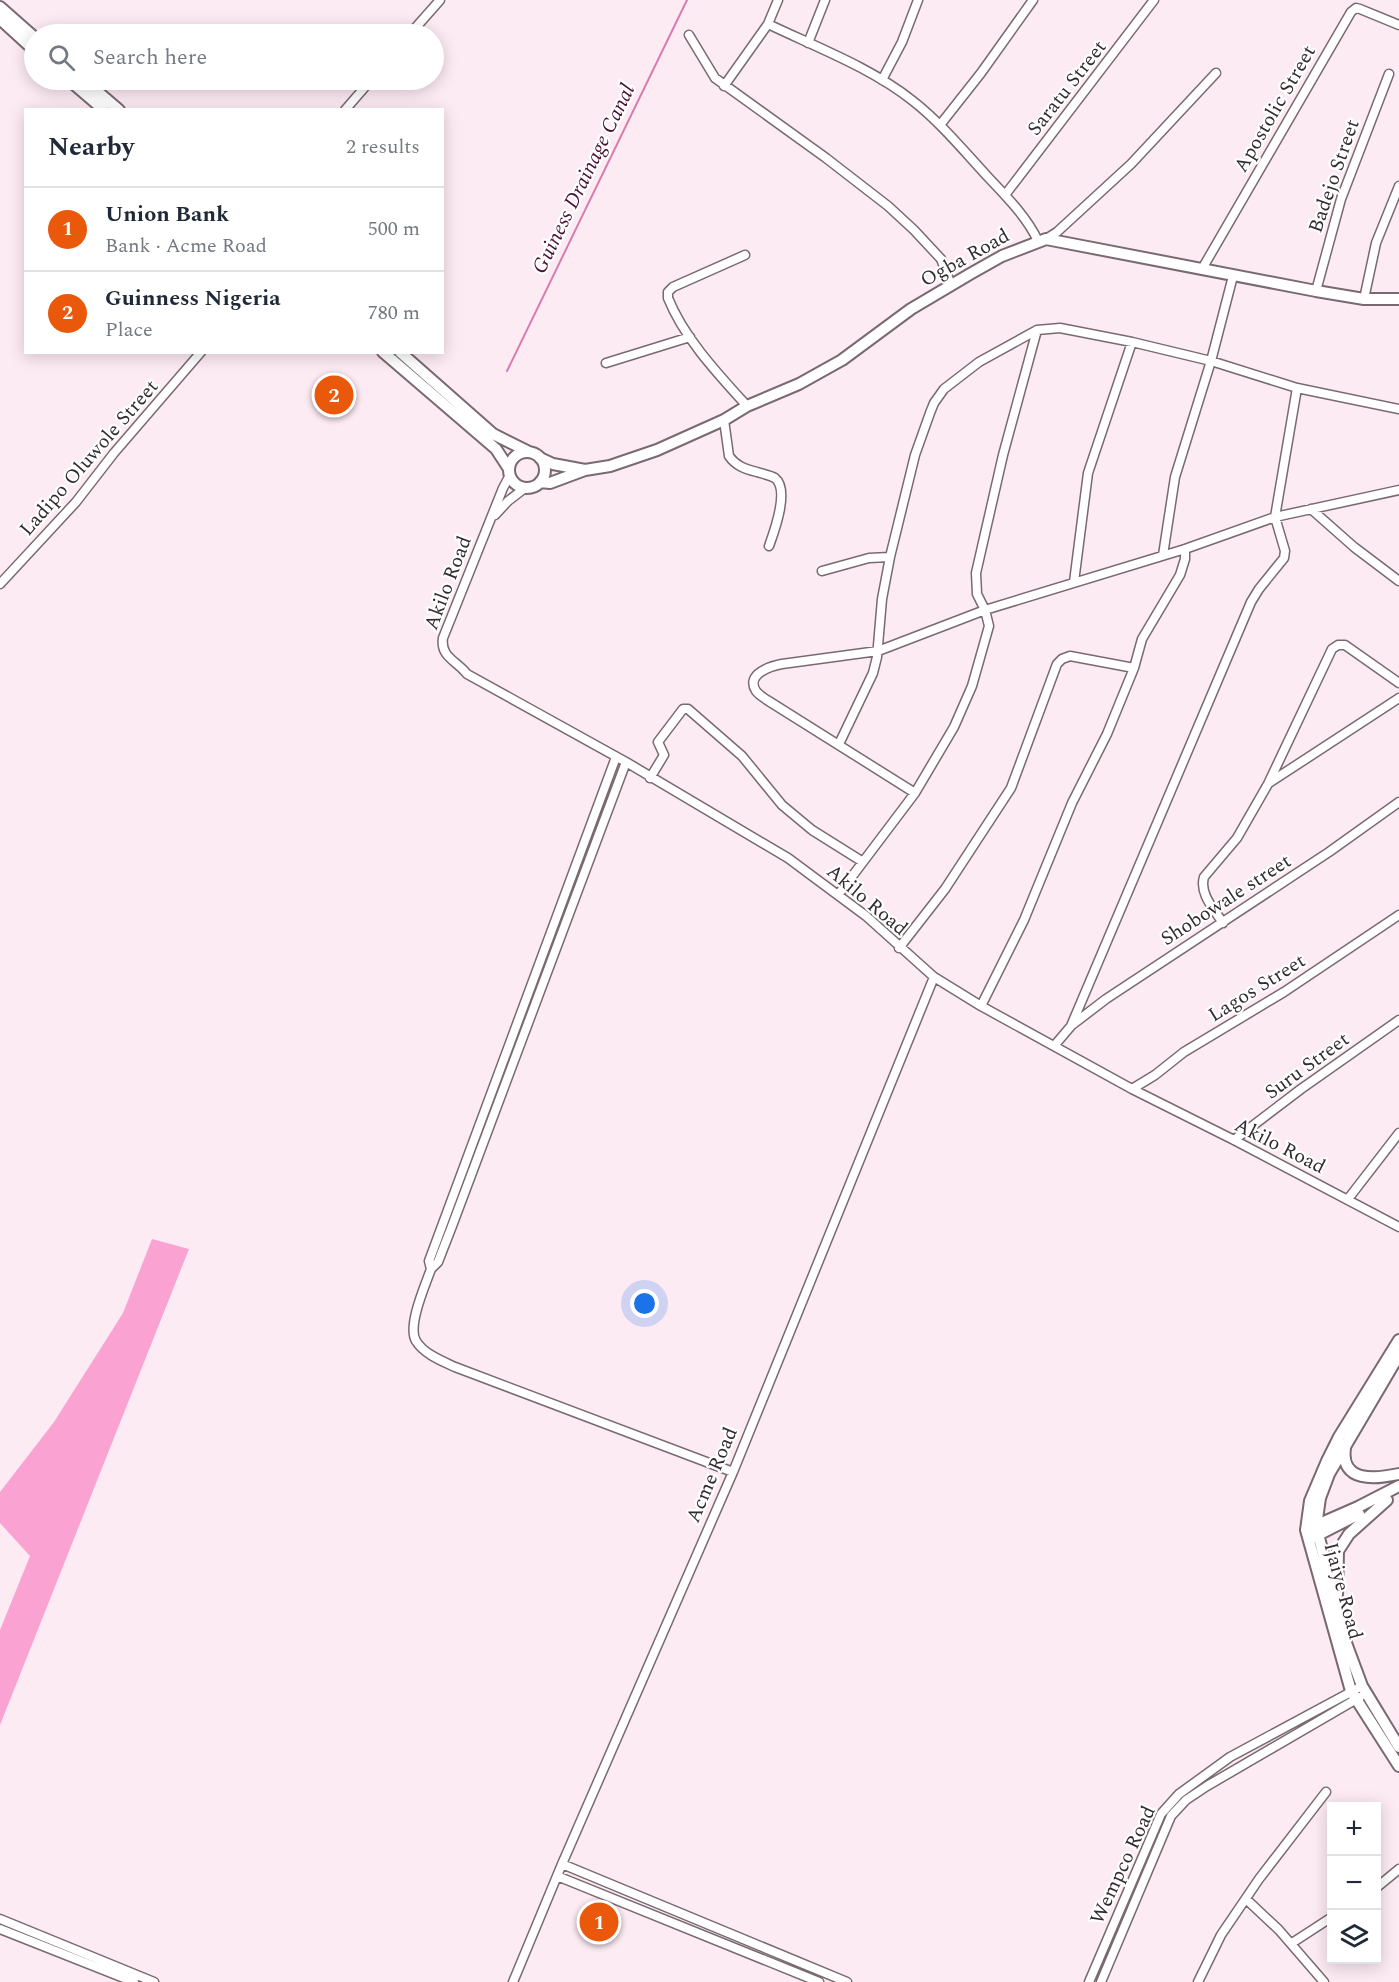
<!DOCTYPE html>
<meta charset="utf-8">
<style>
body{margin:0;font-family:Spectral,serif;background:#f2f2f3;color:#1f2937}
.controls{position:absolute;right:18px;bottom:18px;display:grid;overflow:hidden;border-radius:0px;box-shadow:0 3px 15px #0003}
.controls button{width:54px;height:54px;display:grid;place-items:center;padding:0;border:0;border-bottom:2px solid #e0e1e3;background:#fff;color:#1f2937;font:30px sans-serif}
.you{position:absolute;left:645px;top:1304px;width:21px;height:21px;margin:-15px;border:4px solid #fff;border-radius:50%;background:#1a73e8;box-shadow:0 0 0 9px #1a73e833}
.badge{display:grid;place-items:center;width:39px;height:39px;border-radius:50%;background:#ea580c;color:#fff;font-size:20px;font-weight:700}
.pin{position:absolute;translate:-50% -50%;border:3px solid #fff;box-shadow:0 2px 6px #0006}
.list{margin:0;padding:0;list-style:none}
h2{display:flex;justify-content:space-between;align-items:center;height:78px;margin:0;padding:0 24px;font-size:26px}
h2 small{font-size:20px;font-weight:400;color:#747a83}
.list li{display:grid;grid-template-columns:39px 1fr auto;gap:18px;align-items:center;box-sizing:border-box;height:84px;padding:0 24px;border-top:2px solid #e0e1e3}
.list b{display:block;font-size:22px;white-space:nowrap}
.list p{margin:0;font-size:20px;white-space:nowrap;color:#747a83}
.list em{font-size:20px;font-style:normal;color:#747a83}
.icon{flex:none;width:33px;height:33px;fill:none;stroke:currentColor;stroke-width:2;stroke-linecap:round;stroke-linejoin:round}
.map{position:relative;flex:none;width:1399px;height:1982px;overflow:hidden}
.search{position:absolute;background:#fff;box-shadow:0 3px 15px #0003;left:24px;top:24px;width:420px;height:66px;display:flex;align-items:center;gap:15px;box-sizing:border-box;padding:0 21px;border-radius:33px;color:#747a83;font-size:22px}
.panel{position:absolute;background:#fff;box-shadow:0 3px 15px #0003;left:24px;top:108px;width:420px;height:246px;border-radius:0px}
.map>svg:first-child{display:block}
.green{fill:#faa3d3}
.lines{fill:none;stroke-linecap:round;stroke-linejoin:round}
.stream{stroke:#d67cae;stroke-width:2}
.minor-casing{stroke:#796971;stroke-width:11}
.major-casing{stroke:#796971;stroke-width:14}
.minor{stroke:#fff;stroke-width:8}
.major{stroke:#fff;stroke-width:10}
.labels{text-anchor:middle;dominant-baseline:central;stroke-width:4.5;stroke-linejoin:round;paint-order:stroke}
.street-label{font-size:20px;fill:#322b2f;stroke:#fefefe}
.water-label{font-size:21px;font-style:italic;fill:#481033;stroke:#fefefe}
</style>
<div class="map">
<svg width="1399" height="1982" viewBox="0 0 1399 1982">
<rect width="100%" height="100%" fill="#fdebf4"/>
<!-- green -->
<path class="green" d="M 152,1239 L 189,1249 L 0,1725 L 0,1630 L 30,1556 L 0,1523 L 0,1492 L 54,1422 L 123,1313 Z"/>
<g class="lines">
<!-- stream -->
<path class="stream" d="M 507,371 L 687,0"/>
<defs>
<path id="minor" d="M 768,24 C 816,47 872,68 913,101 C 941,123 963,150 987,176 C 1005,195 1027,217 1038,241
M 410,34 L 440,0
M 689,35 L 715,78 L 826,158 L 888,206 L 914,230 L 941,259 L 951,285
M 808,43 L 825,0
M 882,80 L 902,42 L 918,0
M 724,86 L 768,24 L 778,0
M 345,110 L 371,80
M 940,125 L 981,73 L 1033,0
M 1005,195 L 1154,0
M 1046,239 L 1057,232 L 1131,164 L 1216,73
M 745,255 L 673,287 L 668,292 L 668,298 C 684,338 718,374 747,406
M 1202,269 L 1351,12 L 1356,8 L 1360,9 L 1399,25
M 1316,291 L 1341,199 L 1389,74
M 1364,299 L 1376,243 L 1399,186
M 606,363 L 690,337
M 724,420 L 729,456 C 736,466 745,469 757,472 C 763,474 770,475 775,478 C 790,490 774,532 769,546
M 510,475 L 503,488 L 443,638 C 440,657 457,661 467,674 L 626,762 L 788,858 L 866,916 L 934,977 L 981,1006 L 1132,1089 L 1234,1140 L 1399,1227
M 1311,509 L 1354,547 L 1399,581
M 495,515 L 508,501 L 525,488
M 1163,555 L 1175,477 L 1211,361 L 1233,276
M 822,571 L 869,558 L 890,557
M 1074,582 L 1088,473 L 1132,342
M 0,584 L 76,502 L 114,453 L 201,352
M 839,744 L 873,673 L 877,657 L 882,599 L 890,557 L 915,455 L 930,413 L 934,403 L 944,389 L 979,362 L 1037,330 L 1060,328 L 1132,342 L 1211,361 L 1297,388 L 1399,409
M 626,762 L 452,1226 L 438,1262 L 431,1269 C 425,1286 407,1326 416,1341 C 424,1354 442,1361 455,1367 L 733,1472
M 650,778 L 664,755 L 658,742 L 683,709 L 688,709 L 742,756 L 782,805 L 812,830 L 863,862
M 1269,783 L 1399,698
M 915,793 L 767,700 C 764,698 758,694 756,691 C 745,674 771,666 782,664 L 878,651 L 985,610 L 1185,549 L 1275,517 L 1399,490
M 838,895 L 915,793 L 954,727 L 972,686 L 989,626 L 985,610 L 977,594 L 976,573 L 1003,455 L 1037,330
M 1223,923 C 1214,909 1199,894 1204,877 L 1237,838 L 1268,784 L 1332,649 L 1338,645 L 1345,645 L 1399,683
M 899,948 L 945,889 L 1011,788 L 1057,664 L 1062,659 L 1070,656 L 1134,668
M 981,1006 L 1024,920 L 1072,803 L 1107,734 L 1134,668 L 1142,639 L 1180,575 L 1185,559 L 1185,549
M 1072,1025 L 1106,999 L 1329,852 L 1399,802
M 1054,1046 L 1071,1026 L 1251,602 L 1259,589 L 1284,558 L 1285,551 L 1275,517 L 1297,388
M 1132,1089 L 1155,1075 L 1184,1052 L 1284,992 L 1399,915
M 1234,1140 L 1301,1089 L 1399,1020
M 1348,1199 L 1399,1133
M 431,1269 L 429,1261 L 432,1253 L 616,757
M 562,1864 L 847,1982
M 557,1876 L 819,1982
M 1376,1888 L 1399,1869
M 1246,1899 L 1279,1930 L 1324,1982
M 0,1919 L 154,1982
M 0,1929 L 134,1982
M 1292,1943 L 1332,1917
M 513,1982 L 562,1864 L 733,1472 L 934,977
M 1089,1982 L 1161,1814 L 1179,1794 L 1230,1757 L 1362,1686
M 1101,1982 L 1171,1816 L 1186,1800 L 1207,1786 L 1360,1697
M 1198,1982 L 1221,1935 L 1259,1879 L 1326,1792"/>
<path id="major" d="M 0,7 L 34,37
M 0,19 L 34,50
M 69,80 L 104,110
M 84,80 L 119,110
M 383,352 L 496,449 L 509,469
M 400,352 L 493,434 L 529,452
M509 470a18 18 0 1 1 36 0a18 18 0 1 1-36 0Z
M 540,458 L 553,464 L 585,470
M 540,482 L 550,483 L 585,470 L 610,466 L 657,450 L 724,420 L 747,406 L 799,384 L 842,360 L 911,309 L 970,274 L 1002,256 L 1046,239 L 1316,291 L 1364,299 L 1399,299
M 1399,1340 L 1339,1437 L 1327,1461 L 1310,1501 L 1306,1530 L 1351,1691 L 1399,1766
M 1399,1355 L 1329,1474 L 1320,1498 L 1316,1526 L 1346,1643 L 1362,1686 L 1399,1747
M 1345,1448 C 1340,1483 1376,1479 1399,1474
M 1310,1528 L 1358,1507 L 1399,1486
M 1314,1537 L 1359,1514
M 1337,1595 L 1338,1551 L 1349,1534 L 1387,1500"/>
</defs>
<!-- minor casing -->
<use href="#minor" class="minor-casing"/>
<!-- major casing -->
<use href="#major" class="major-casing"/>
<!-- minor -->
<use href="#minor" class="minor"/>
<!-- major -->
<use href="#major" class="major"/>
</g>
<g class="labels">
<!-- street labels -->
<g class="street-label">
<text transform="translate(1067 88) rotate(-52)">Saratu Street</text>
<text transform="translate(1275 109) rotate(-60)">Apostolic Street</text>
<text transform="translate(1334 176) rotate(-71)">Badejo Street</text>
<text transform="translate(965 258) rotate(-29)">Ogba Road</text>
<text transform="translate(89 458) rotate(-49)">Ladipo Oluwole Street</text>
<text transform="translate(448 583) rotate(-69)">Akilo Road</text>
<text transform="translate(867 900) rotate(40)">Akilo Road</text>
<text transform="translate(1226 900) rotate(-33)">Shobowale street</text>
<text transform="translate(1257 988) rotate(-32)">Lagos Street</text>
<text transform="translate(1307 1066) rotate(-36)">Suru Street</text>
<text transform="translate(1280 1146) rotate(27)">Akilo Road</text>
<text transform="translate(712 1475) rotate(-67)">Acme Road</text>
<text transform="translate(1343 1591) rotate(75)">Ijaiye Road</text>
<text transform="translate(1123 1865) rotate(-65)">Wempco Road</text>
</g>
<!-- water labels -->
<g class="water-label">
<text transform="translate(584 179) rotate(-64)">Guiness Drainage Canal</text>
</g>
</g>
</svg>
<div class="controls">
<button>+</button>
<button>−</button>
<button><svg class="icon" aria-label="layers" viewBox="0 0 24 24"><path d="M12 4l9 5-9 5-9-5zM3 14l9 5 9-5"/></svg></button>
</div>
<div class="you"></div>
<div class="pin badge" style="left:599px;top:1922px">1</div>
<div class="pin badge" style="left:334px;top:395px">2</div>
<div class="search"><svg class="icon" aria-label="search" viewBox="0 0 24 24"><circle cx="10" cy="10" r="6"/><path d="M15 15l6 6"/></svg>Search here</div>
<section class="panel">
<h2>Nearby<small>2 results</small></h2>
<ul class="list">
<li><span class="badge">1</span><div><b>Union Bank</b><p>Bank · Acme Road</p></div><em>500 m</em></li>
<li><span class="badge">2</span><div><b>Guinness Nigeria</b><p>Place</p></div><em>780 m</em></li>
</ul>
</section>
</div>
